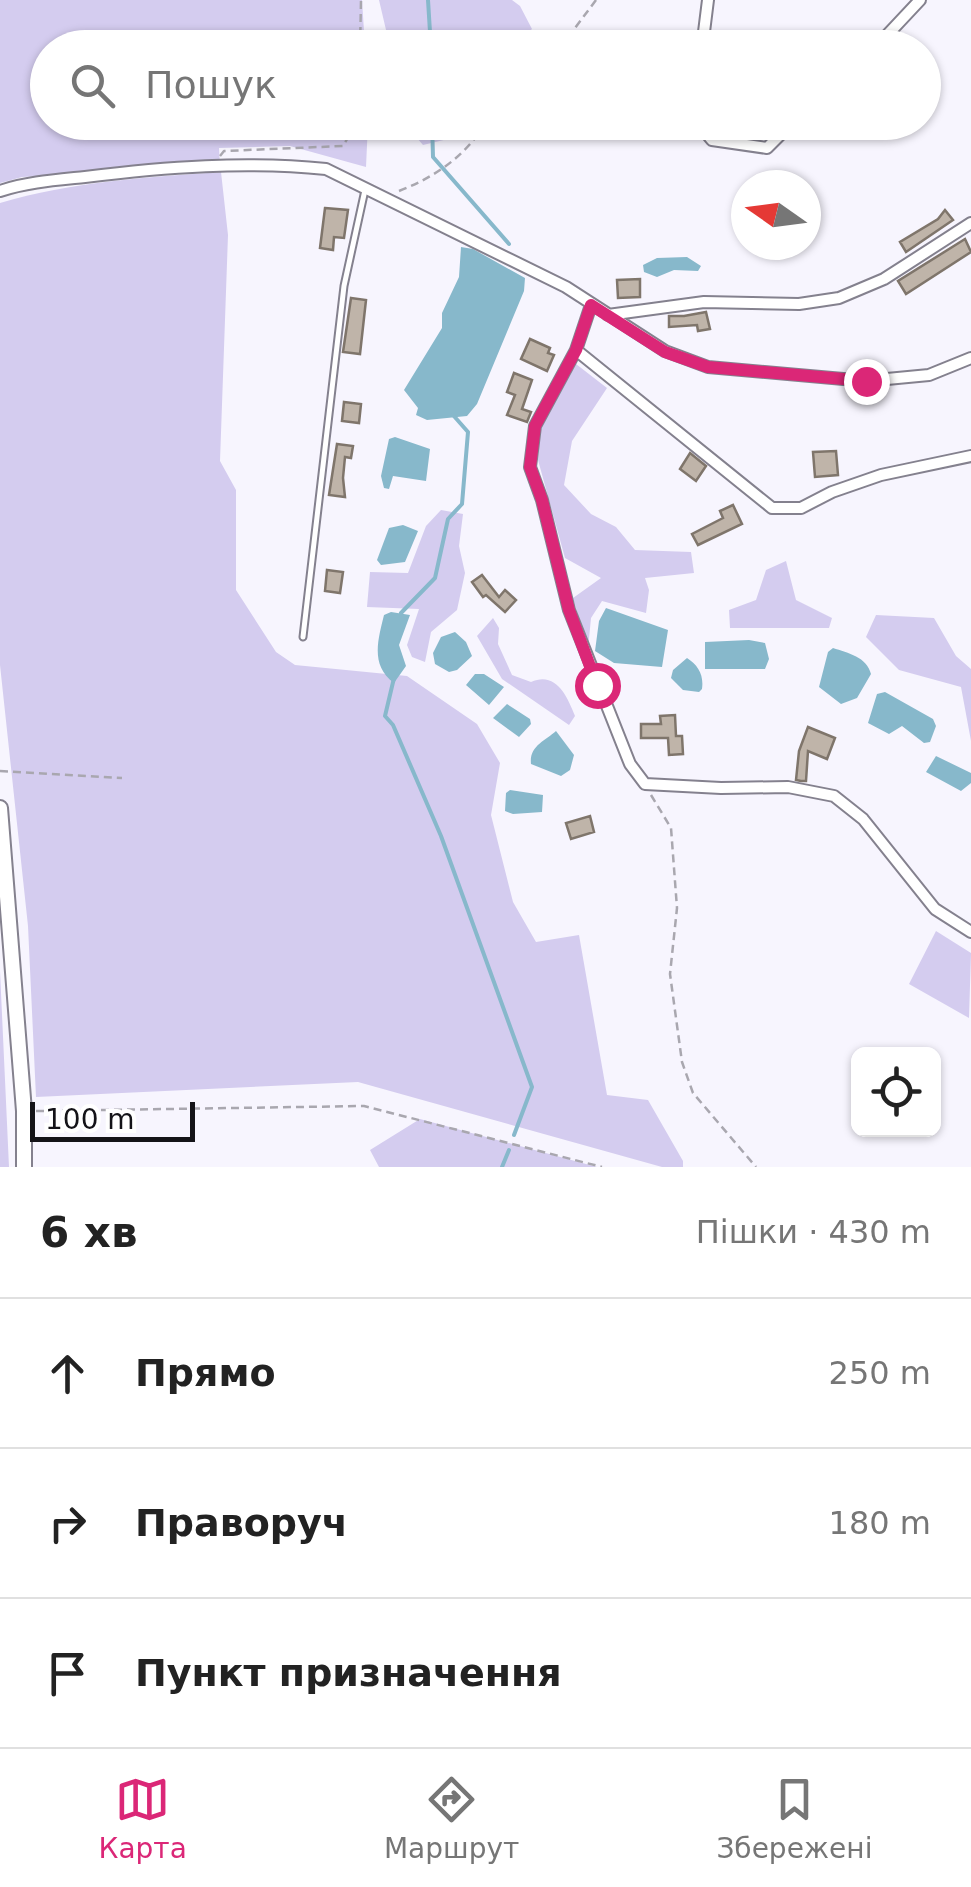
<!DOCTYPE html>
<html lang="uk">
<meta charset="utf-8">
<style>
body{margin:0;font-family:"DejaVu Sans",sans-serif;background:#f6f6f6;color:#222}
.controls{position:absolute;right:30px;bottom:30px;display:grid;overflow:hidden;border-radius:15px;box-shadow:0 2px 8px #0004}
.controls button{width:90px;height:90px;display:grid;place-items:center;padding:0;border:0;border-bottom:2px solid #e0e0e0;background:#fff;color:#222;font:50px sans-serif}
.compass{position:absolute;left:731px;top:170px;width:90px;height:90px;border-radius:50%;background:#fff;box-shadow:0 2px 8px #0004;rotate:284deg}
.scale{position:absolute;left:30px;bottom:25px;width:165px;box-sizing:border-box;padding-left:10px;border:5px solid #141318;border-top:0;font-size:28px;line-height:35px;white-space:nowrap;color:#141318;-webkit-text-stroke:8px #fff;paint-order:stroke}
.stop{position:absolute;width:30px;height:30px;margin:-22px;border:8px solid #db2777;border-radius:50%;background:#fff}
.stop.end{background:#db2777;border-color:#fff;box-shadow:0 2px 10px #0008}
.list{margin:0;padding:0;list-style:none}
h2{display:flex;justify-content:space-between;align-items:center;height:130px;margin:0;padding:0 40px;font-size:42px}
h2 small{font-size:32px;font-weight:400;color:#767676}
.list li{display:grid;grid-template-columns:65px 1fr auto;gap:30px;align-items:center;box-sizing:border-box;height:150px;padding:0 40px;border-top:2px solid #e0e0e0}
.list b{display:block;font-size:38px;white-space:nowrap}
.list em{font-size:32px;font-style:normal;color:#767676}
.icon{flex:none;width:55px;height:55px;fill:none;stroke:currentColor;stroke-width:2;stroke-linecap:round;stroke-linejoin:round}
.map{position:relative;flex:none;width:971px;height:1167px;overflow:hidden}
.search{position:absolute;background:#fff;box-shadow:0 2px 8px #0004;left:30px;right:30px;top:30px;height:110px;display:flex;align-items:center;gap:25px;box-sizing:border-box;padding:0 35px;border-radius:55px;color:#767676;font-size:38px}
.sheet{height:580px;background:#fff}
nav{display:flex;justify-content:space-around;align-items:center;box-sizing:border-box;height:140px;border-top:2px solid #e0e0e0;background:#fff;font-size:28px;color:#767676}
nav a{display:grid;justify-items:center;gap:5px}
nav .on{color:#db2777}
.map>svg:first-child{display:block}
.green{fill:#d4ccef}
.water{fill:#87b8cb}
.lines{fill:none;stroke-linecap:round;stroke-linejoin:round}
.stream{stroke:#87b8cb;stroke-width:4}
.building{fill:#bfb4a9;stroke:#7f756b;stroke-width:2.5}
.lane-casing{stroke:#84818e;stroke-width:9}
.street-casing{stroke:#84818e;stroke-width:14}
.secondary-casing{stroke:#84818e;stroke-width:18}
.path{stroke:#a9a7af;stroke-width:2.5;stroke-dasharray:8 5;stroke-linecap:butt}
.lane{stroke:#fff;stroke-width:5}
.street{stroke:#fff;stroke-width:10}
.secondary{stroke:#fff;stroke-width:14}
.route{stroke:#db2777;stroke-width:12}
</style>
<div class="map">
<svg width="971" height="1167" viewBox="0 0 971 1167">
<rect width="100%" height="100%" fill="#f7f5fe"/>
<!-- green -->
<path class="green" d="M 0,0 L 362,0 L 365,47 L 48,48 L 48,122 L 368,123 L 366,167 L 290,146 L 219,148 L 220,166 L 22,177 L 0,183 Z
M 379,0 L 512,0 L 520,6 L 532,29 L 513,47 L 390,47 Z
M 404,123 L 404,122 L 475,123 L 474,127 L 452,138 L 423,145 Z
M 221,172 L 228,235 L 220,461 L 236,490 L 236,590 L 276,652 L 295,665 L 407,676 L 477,724 L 500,763 L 491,815 L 513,902 L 536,942 L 579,935 L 607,1095 L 648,1100 L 683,1161 L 683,1167 L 662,1167 L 358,1082 L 36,1097 L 28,926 L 0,665 L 0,203 C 71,182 147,177 221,172 Z
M 576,364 L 607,388 L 572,441 L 564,485 L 591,514 L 616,527 L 635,550 L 691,552 L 694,573 L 645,578 L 649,590 L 646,613 L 602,601 L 591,618 L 588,649 L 573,598 L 601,578 L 565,558 L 538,460 L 540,426 Z
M 441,510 L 463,514 L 459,546 L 465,573 L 457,610 L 431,632 L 425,662 L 412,657 L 407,645 L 419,609 L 367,607 L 370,572 L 408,573 L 426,526 Z
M 786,561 L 796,600 L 832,618 L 829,628 L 730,628 L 729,610 L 756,600 L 766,570 Z
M 876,615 L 934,618 L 956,656 L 971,669 L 971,741 L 961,687 L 899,670 L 866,637 Z
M 493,618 L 499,628 L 498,644 L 512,675 L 531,682 C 556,671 567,696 575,716 L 569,725 L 502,679 L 477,636 Z
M 936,931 L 971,953 L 969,1018 L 909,984 Z
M 0,971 L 9,1167 L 0,1167 Z
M 420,1119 L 597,1167 L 379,1167 L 370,1150 Z"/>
<!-- water -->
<path class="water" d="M 461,247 L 473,249 L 525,278 L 524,291 L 477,404 L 467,416 L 427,420 L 416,415 L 418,408 L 404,390 L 442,328 L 442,313 L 459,277 Z
M 687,257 L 701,266 L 698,271 L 674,270 L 657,277 L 644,272 L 643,265 L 657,258 Z
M 395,437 L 430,449 L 426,481 L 393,476 L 389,489 L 384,488 L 381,476 L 389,439 Z
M 403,525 L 418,531 L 405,562 L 381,565 L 377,560 L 389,528 Z
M 606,608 L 668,630 L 662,667 L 614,663 L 595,651 L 599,621 Z
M 391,612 L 410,615 L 399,645 L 406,666 L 394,683 C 370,665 378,640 384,615 Z
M 455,632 L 466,642 L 472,656 L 457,670 L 449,672 L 435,664 L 433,653 L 441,637 Z
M 749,640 L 765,643 L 769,659 L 765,669 L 705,669 L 705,642 Z
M 833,648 C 848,653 867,657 871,674 L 857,698 L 841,704 L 819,687 L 828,652 Z
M 687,658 C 698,665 704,675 702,689 L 699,692 L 683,690 L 671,678 L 673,670 Z
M 475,674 L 484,674 L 504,687 L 489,705 L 466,685 Z
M 885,692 L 933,719 L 936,726 L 930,742 L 924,743 L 902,726 L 889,734 L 868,723 L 877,694 Z
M 507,704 L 530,719 L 531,724 L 519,737 L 493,718 Z
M 556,731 L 574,755 L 570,770 L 561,776 L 531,764 C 529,746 545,741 556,731 Z
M 936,756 L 971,773 L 971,783 L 961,791 L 926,772 Z
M 510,790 L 543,795 L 542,812 L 513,814 L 505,811 L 506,793 Z"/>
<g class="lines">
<!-- stream -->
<path class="stream" d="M 428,0 L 431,48
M 432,122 L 433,157 L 509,244
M 401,613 L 435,578 L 448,519 L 462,504 L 468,432 L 453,415
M 394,678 L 385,716 L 393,725 L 441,836 L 532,1087 L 514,1135
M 502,1167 L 509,1150"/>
</g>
<!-- building -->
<path class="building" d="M 325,208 L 348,210 L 344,238 L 334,237 L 333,250 L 320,248 Z
M 945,210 L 953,220 L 906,252 L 900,242 L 938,219 Z
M 965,239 L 971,252 L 906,294 L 898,281 Z
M 640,279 L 640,297 L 618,298 L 617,280 Z
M 351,298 L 366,300 L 360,354 L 343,352 Z
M 706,312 L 710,329 L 698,331 L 697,325 L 669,327 L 669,316 L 684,316 Z
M 530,339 L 550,348 L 548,353 L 554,355 L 547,371 L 521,359 Z
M 514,373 L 532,380 L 522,409 L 531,412 L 527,422 L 507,415 L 515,395 L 507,392 Z
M 344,402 L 361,404 L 359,423 L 342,421 Z
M 337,444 L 353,446 L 351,458 L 345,457 L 343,478 L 345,497 L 329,495 Z
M 836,451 L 838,475 L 815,477 L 813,452 Z
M 690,453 L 706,466 L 696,481 L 680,469 Z
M 733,505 L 742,524 L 698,545 L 692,534 L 723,518 L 720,511 Z
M 327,570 L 343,572 L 340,593 L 325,591 Z
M 482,575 L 499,597 L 505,590 L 516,600 L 505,612 L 486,595 L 483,597 L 472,582 Z
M 675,715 L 676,736 L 682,736 L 683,754 L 669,755 L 668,738 L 641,738 L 641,724 L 661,724 L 660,716 Z
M 808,727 L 835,738 L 827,759 L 808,751 L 806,781 L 801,781 L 796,780 L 799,751 Z
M 590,816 L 594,832 L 571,839 L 566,823 Z"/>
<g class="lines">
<defs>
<path id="lane" d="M 303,637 L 344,286 L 365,190"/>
<path id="street" d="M 702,48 L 708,0
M 875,48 L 920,0
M 697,122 L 712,140 L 767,148 L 793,122
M 0,191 C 27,182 56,180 85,177 C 165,167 246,161 326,169 L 566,287 L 665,351 L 708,367 L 866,381 L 929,375 L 971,358
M 591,305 L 576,350 L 535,426 L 530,467 L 542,500 L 569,610 L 630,764 L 645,784 L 721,788 L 788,787 L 834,796 L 863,819 L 935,909 L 971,932
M 608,315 L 704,302 L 799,304 L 839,298 L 884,279 L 971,223
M 576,350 L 772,508 L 801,508 L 832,492 L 881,475 L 971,456"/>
<path id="secondary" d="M 0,808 L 24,1111 L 24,1167"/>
</defs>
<!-- lane casing -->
<use href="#lane" class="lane-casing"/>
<!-- street casing -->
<use href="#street" class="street-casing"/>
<!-- secondary casing -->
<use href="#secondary" class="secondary-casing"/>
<!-- path -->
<path class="path" d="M 360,48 L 361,0
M 560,48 L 596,0
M 220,156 L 224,151 L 343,146 L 357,122
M 399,191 C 435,177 466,156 486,122
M 0,771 L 122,778
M 651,795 L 671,828 L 677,908 L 670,974 L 682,1062 L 693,1093 L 756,1167
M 36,1111 L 364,1106 L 602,1167"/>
<!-- lane -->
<use href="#lane" class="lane"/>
<!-- street -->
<use href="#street" class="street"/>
<!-- secondary -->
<use href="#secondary" class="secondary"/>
</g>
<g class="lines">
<!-- route -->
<path class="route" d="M 597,685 L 569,610 L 542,500 L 530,467 L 535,426 L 576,350 L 591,305 L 665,352 L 708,367 L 866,381"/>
</g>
</svg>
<div class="controls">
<button><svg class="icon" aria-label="locate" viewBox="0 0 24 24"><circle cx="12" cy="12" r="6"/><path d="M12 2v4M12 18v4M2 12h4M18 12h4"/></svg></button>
</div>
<svg class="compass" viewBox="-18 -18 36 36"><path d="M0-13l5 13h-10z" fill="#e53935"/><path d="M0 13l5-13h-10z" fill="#767676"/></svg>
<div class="scale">100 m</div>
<div class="stop" style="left:597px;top:685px"></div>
<div class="stop end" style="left:866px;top:381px"></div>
<div class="search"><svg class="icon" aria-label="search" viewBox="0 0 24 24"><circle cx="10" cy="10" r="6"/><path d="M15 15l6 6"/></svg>Пошук</div>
</div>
<section class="sheet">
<h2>6 хв<small>Пішки · 430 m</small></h2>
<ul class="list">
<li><svg class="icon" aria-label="ahead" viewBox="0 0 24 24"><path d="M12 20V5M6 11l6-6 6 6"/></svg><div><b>Прямо</b></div><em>250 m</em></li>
<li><svg class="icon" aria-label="right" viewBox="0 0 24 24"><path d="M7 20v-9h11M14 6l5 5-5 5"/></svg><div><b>Праворуч</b></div><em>180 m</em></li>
<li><svg class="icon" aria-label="arrive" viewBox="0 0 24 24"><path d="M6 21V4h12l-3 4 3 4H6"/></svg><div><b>Пункт призначення</b></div></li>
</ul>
</section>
<nav>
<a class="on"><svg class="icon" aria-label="map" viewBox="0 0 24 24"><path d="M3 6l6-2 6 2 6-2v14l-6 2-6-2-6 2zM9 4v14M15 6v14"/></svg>Карта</a>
<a><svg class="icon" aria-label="directions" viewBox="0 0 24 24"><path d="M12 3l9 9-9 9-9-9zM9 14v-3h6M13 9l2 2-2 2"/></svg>Маршрут</a>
<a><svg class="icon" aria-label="saved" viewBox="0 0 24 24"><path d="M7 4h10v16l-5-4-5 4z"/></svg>Збережені</a>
</nav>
